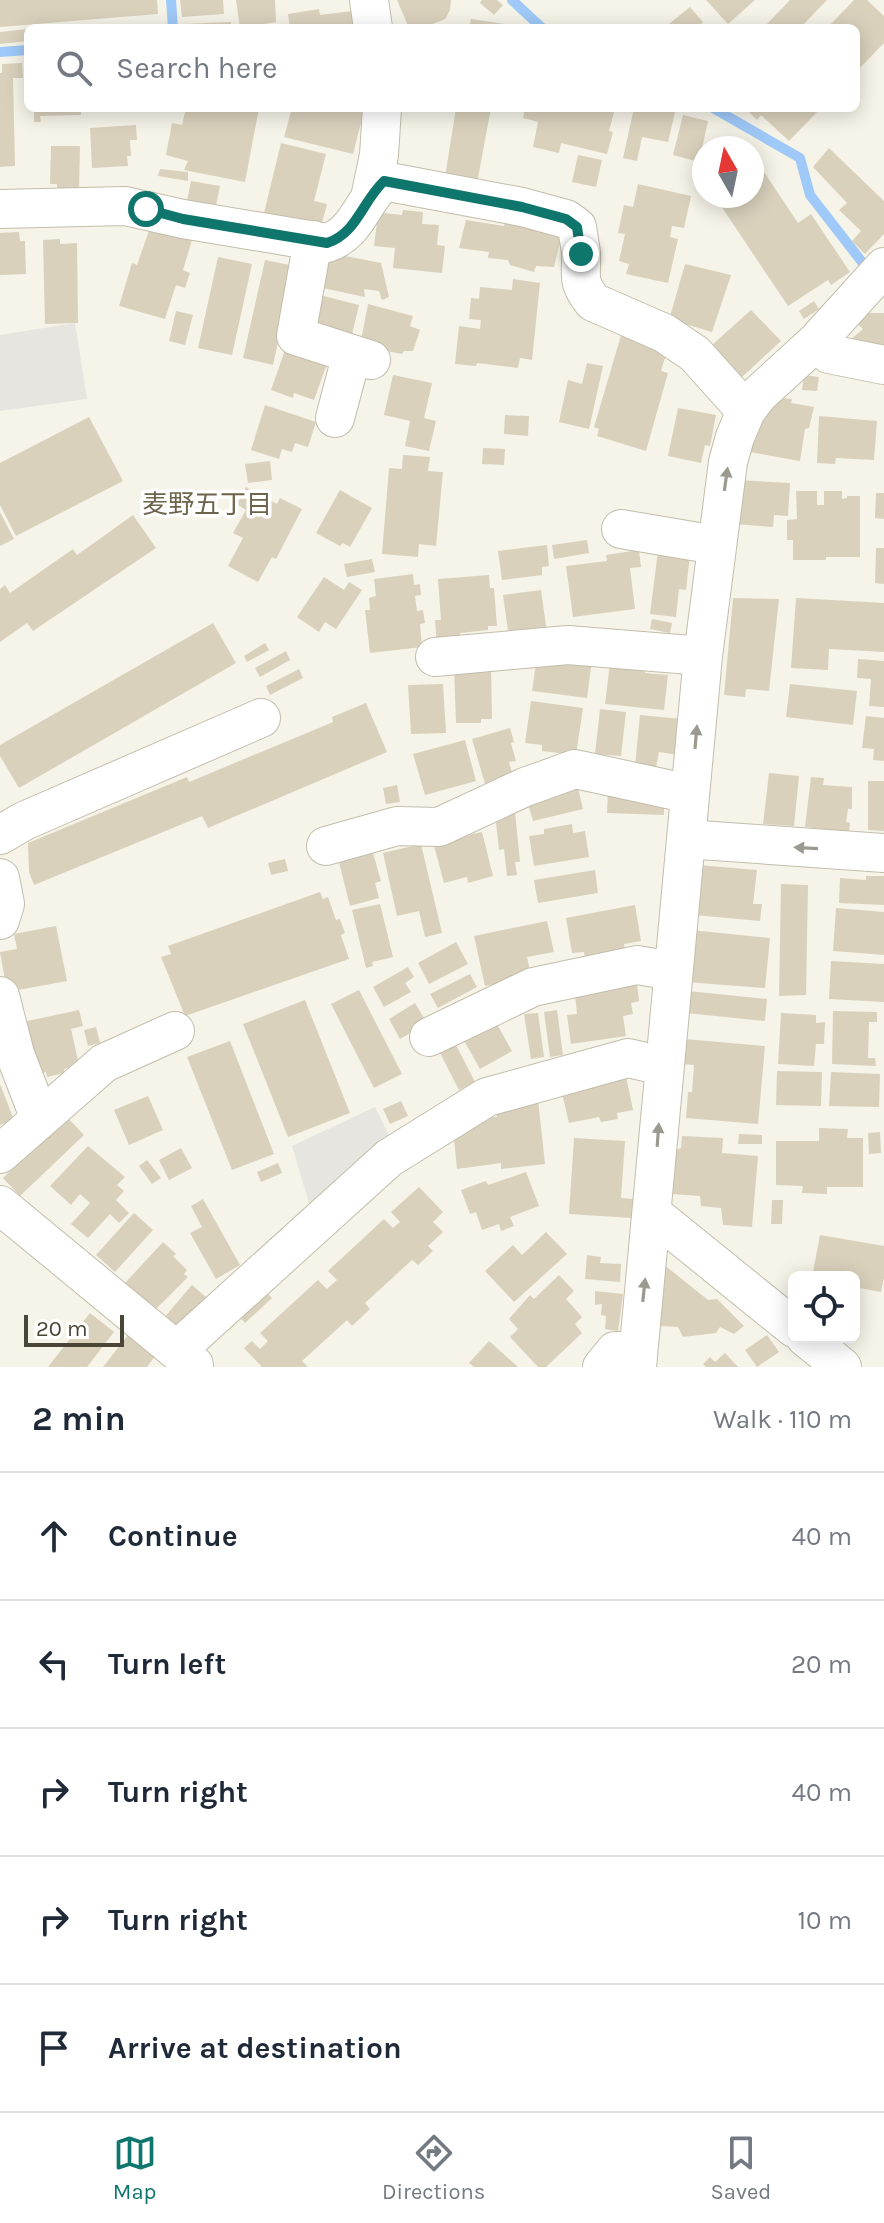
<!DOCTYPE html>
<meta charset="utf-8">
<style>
body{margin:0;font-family:Karla,"Noto Sans JP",sans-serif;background:#f6f6f7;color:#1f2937}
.controls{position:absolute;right:24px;bottom:24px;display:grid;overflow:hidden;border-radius:12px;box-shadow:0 4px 20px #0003}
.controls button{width:72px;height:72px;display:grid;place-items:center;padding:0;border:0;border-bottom:2px solid #e0e1e3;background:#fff;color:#1f2937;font:40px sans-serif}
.compass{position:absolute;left:692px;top:136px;width:72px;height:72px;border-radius:50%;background:#fff;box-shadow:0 4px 20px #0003;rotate:351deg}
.scale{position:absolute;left:24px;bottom:20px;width:100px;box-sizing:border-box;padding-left:8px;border:4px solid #4a4536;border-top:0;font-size:22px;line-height:28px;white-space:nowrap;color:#4a4536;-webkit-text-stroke:6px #fff;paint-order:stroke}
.stop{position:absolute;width:24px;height:24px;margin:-18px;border:6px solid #0f766e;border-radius:50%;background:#fff}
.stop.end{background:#0f766e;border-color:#fff;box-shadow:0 2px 8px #0008}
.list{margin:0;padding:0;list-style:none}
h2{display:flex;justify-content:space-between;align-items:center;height:104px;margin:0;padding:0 32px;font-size:34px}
h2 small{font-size:26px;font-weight:400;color:#747a83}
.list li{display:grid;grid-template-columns:52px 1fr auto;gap:24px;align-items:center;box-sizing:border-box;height:128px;padding:0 32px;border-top:2px solid #e0e1e3}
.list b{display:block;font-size:30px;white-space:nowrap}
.list em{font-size:26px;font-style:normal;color:#747a83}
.icon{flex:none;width:44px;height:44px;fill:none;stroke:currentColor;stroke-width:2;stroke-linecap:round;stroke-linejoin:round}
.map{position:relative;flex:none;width:884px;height:1367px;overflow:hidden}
.search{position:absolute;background:#fff;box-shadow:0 4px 20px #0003;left:24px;right:24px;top:24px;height:88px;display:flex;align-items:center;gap:20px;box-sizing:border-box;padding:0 28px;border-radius:12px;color:#747a83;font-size:30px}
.sheet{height:744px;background:#fff}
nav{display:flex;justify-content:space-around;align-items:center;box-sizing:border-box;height:112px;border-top:2px solid #e0e1e3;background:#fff;font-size:22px;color:#747a83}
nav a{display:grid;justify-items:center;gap:4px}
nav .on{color:#0f766e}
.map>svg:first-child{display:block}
.parking{fill:#e7e5e0}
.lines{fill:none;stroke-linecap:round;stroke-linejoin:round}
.stream{stroke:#9fc9f8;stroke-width:10}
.building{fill:#d9d1bc}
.minor-casing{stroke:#c3bdaa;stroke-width:40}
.minor{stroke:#fff;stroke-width:38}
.oneway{fill:#9b9990}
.route{stroke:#0f766e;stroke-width:10}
.labels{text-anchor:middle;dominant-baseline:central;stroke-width:7;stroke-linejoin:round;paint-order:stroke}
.neighbourhood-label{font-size:26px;fill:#6e644c;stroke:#fff}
</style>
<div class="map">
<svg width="884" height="1367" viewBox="0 0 884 1367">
<rect width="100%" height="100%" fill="#f6f3e8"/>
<!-- parking -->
<path class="parking" d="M 75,323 L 87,399 L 0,411 L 0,335 Z
M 375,1107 L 391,1139 L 309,1203 L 292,1146 Z"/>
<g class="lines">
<!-- stream -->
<path class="stream" d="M 171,0 L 173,28
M 512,0 L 542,28
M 0,52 L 28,50
M 713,108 L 800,158 L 810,195 L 869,271"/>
</g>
<!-- building -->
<path class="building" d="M 0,0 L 157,0 L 158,14 L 0,27 Z
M 180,0 L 223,0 L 224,14 L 182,17 Z
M 236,0 L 275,0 L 276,22 L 240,28 Z
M 397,0 L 451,0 L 450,10 L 445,19 L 423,28 L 409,28 Z
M 482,0 L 497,0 L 503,5 L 494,15 L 480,3 Z
M 706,0 L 755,0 L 728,24 Z
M 790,0 L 827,0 L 800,28 L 770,28 L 767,24 Z
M 854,0 L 867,0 L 884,16 L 884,43 L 856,72 L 856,28 L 827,28 Z
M 690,7 L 703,22 L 697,28 L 664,28 Z
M 319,9 L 320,15 L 352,11 L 354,28 L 290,28 L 288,14 Z
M 471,19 L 505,24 L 504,28 L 469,28 Z
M 231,22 L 231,28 L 182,28 L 182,24 Z
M 28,29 L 28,41 L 0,44 L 0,32 Z
M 22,63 L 23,78 L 13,78 L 15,166 L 0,167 L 0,73 L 2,73 L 2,64 Z
M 34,108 L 81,108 L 81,115 L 40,116 L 41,122 L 34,122 Z
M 186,108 L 259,108 L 245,182 L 184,170 L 188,161 L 166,155 L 172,123 L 182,125 Z
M 292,108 L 353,108 L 364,111 L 353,154 L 284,137 Z
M 456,108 L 491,108 L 477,183 L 445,177 Z
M 525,108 L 615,108 L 609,131 L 613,132 L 607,154 L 561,143 L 559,153 L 533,147 L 538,122 L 523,118 Z
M 634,108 L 676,108 L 668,142 L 642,137 L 637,161 L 623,158 Z
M 749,108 L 821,108 L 789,141 L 761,115 L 757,120 L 747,110 Z
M 683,115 L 708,121 L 699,162 L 673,155 Z
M 136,125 L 137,140 L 130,140 L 131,156 L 127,156 L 128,166 L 92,168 L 90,128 Z
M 281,143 L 326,154 L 314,201 L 327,204 L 321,227 L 263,217 Z
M 51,146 L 80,146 L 79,189 L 57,188 L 57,184 L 50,184 Z
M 829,148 L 884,201 L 884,234 L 865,254 L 852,241 L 861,231 L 839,210 L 847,203 L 813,167 Z
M 578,155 L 602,160 L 596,187 L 572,182 Z
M 160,169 L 188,172 L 188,181 L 158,176 Z
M 764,172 L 798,223 L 811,214 L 850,272 L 831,285 L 828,280 L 788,306 L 719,203 L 729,196 L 752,196 L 752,180 Z
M 191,181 L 220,186 L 214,215 L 186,206 Z
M 638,184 L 691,196 L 684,228 L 672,226 L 670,237 L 678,239 L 668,283 L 626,274 L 629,264 L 619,261 L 625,234 L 618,233 L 624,205 L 633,207 Z
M 403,210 L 423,212 L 422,224 L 439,225 L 437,245 L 445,246 L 442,273 L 393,268 L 395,248 L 374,246 L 377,222 L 375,212 L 402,215 Z
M 506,219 L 549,229 L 546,234 L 561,238 L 554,267 L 536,266 L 534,272 L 510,265 L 508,260 L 488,258 L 489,252 L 459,248 L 466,220 L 504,226 Z
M 151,225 L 192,240 L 183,270 L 190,273 L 185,288 L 176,285 L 165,319 L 119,306 L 132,263 L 137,265 Z
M 19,232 L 20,241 L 25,241 L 26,274 L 0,275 L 0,233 Z
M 60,239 L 60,244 L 77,243 L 78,323 L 45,324 L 43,240 Z
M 335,254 L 381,263 L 389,297 L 382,300 L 379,291 L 364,289 L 365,297 L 318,287 L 322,258 L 333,261 Z
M 218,257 L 252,264 L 232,355 L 198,348 Z
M 265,260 L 295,266 L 273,365 L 243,358 Z
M 685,264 L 731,275 L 712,332 L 685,324 L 685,327 L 669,320 Z
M 513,279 L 540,283 L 532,360 L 520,358 L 518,368 L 477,363 L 476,366 L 455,364 L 459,326 L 480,329 L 481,320 L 469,319 L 471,298 L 479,299 L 480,287 L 512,290 Z
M 320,295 L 359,305 L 351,339 L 311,334 Z
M 814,301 L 819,309 L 804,319 L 799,311 Z
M 368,304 L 413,316 L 410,326 L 420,330 L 413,351 L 404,351 L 402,354 L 360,346 Z
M 751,310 L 781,341 L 741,378 L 711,346 Z
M 176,311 L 193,315 L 185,345 L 169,341 Z
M 865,313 L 884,313 L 884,348 L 850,340 L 863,329 L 855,322 Z
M 622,332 L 641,338 L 640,343 L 667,351 L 661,371 L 668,373 L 646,451 L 597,436 L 599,429 L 594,427 Z
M 286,347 L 328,361 L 314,400 L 294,393 L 293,398 L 271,390 Z
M 587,363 L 603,366 L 589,429 L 559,422 L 568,380 L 582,384 Z
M 393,375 L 432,383 L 424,418 L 436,421 L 429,451 L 405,446 L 410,421 L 384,415 Z
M 804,375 L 819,377 L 817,391 L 802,390 Z
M 783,398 L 792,399 L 791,403 L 814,407 L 809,428 L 805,429 L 800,461 L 750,452 L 753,433 L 758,432 L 761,419 L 765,420 L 767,412 Z
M 265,405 L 316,422 L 308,447 L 295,443 L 292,452 L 282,449 L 279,459 L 251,450 Z
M 678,408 L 716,415 L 710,446 L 705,445 L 701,463 L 668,456 Z
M 505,415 L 529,416 L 528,436 L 504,434 Z
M 819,416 L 877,421 L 874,460 L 836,458 L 835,464 L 817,463 Z
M 89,417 L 123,481 L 16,536 L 0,505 L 0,463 Z
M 483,448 L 505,449 L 504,465 L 482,464 Z
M 403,455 L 430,457 L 428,471 L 443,472 L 436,546 L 419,544 L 418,557 L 382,554 L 389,468 L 402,469 Z
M 270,461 L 272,480 L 248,483 L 245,464 Z
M 737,480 L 790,483 L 788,516 L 774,515 L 773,527 L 735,524 Z
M 246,487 L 277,504 L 280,498 L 302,509 L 276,559 L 272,557 L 258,582 L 228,566 L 243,538 L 233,533 L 246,510 L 237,504 Z
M 340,490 L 372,508 L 350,547 L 343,543 L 340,546 L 316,533 Z
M 796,491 L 817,491 L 817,505 L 824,505 L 824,491 L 842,491 L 842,499 L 847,498 L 847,496 L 860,496 L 860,557 L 826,557 L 826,560 L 793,560 L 793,540 L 787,540 L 787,520 L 797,519 Z
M 876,493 L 884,493 L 884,519 L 875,518 Z
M 0,512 L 14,539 L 0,546 Z
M 133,515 L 156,548 L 33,631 L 27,623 L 0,642 L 0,589 L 5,585 L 10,593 L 73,549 L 77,555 Z
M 587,540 L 589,553 L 554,559 L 552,545 Z
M 547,545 L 549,566 L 542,567 L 542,575 L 502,580 L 498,551 Z
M 876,548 L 884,548 L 884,584 L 875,583 Z
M 639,550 L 641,567 L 630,568 L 635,609 L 573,617 L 566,566 L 607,561 L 606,555 Z
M 658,551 L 690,555 L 686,590 L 679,589 L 676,617 L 650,614 Z
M 372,559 L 375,572 L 347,577 L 344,564 Z
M 413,574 L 414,585 L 420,584 L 421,595 L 415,596 L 417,611 L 423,610 L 425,623 L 420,624 L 422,647 L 370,653 L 365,610 L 370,610 L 369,598 L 376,596 L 374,579 Z
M 489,575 L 490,588 L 494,588 L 497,626 L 488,626 L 488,630 L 460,633 L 461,644 L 437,646 L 435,620 L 441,620 L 438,579 Z
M 324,577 L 344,590 L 349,582 L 362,590 L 336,629 L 325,622 L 319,632 L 297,617 Z
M 541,590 L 547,633 L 509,638 L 503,595 Z
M 733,598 L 779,599 L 769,691 L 746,689 L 745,697 L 724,695 Z
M 796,598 L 884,603 L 884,652 L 829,649 L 828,670 L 791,668 Z
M 652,619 L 672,623 L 670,633 L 650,629 Z
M 213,623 L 236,663 L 19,788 L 0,756 L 0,745 Z
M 265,643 L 269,650 L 247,662 L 244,656 Z
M 286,651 L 290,660 L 260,677 L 255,668 Z
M 593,653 L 587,698 L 532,691 L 537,656 Z
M 858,659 L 884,661 L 884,707 L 869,706 L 871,679 L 857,678 Z
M 610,663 L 646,668 L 645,673 L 668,675 L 664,710 L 605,704 Z
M 454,667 L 491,667 L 492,719 L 481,719 L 481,723 L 456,723 Z
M 299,669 L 303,678 L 270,695 L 266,686 Z
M 443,684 L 446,733 L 411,734 L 408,685 Z
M 790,684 L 857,691 L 853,725 L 786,717 Z
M 531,701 L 583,708 L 576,755 L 542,751 L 542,745 L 525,743 Z
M 366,703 L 387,752 L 208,828 L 202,816 L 34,885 L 29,872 L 28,843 L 187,777 L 189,782 L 333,722 L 332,717 Z
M 600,709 L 626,712 L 621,756 L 595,754 Z
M 640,715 L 682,719 L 678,755 L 659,752 L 656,768 L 635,766 Z
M 866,716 L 884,718 L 884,761 L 873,760 L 874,749 L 862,748 Z
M 510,728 L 514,742 L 511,743 L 516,761 L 509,762 L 515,783 L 487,791 L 472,739 Z
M 465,740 L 476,781 L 425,795 L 413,754 Z
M 769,773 L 799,776 L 794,826 L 763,824 Z
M 811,777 L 824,778 L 823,785 L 852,787 L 852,809 L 848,809 L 846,822 L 850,823 L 849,832 L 805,827 Z
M 868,781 L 884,781 L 884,831 L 868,830 Z
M 397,785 L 400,802 L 386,804 L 383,788 Z
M 578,788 L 583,809 L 533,821 L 527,801 Z
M 608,791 L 664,805 L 664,815 L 607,813 Z
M 515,812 L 520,862 L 515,862 L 517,875 L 507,876 L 504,849 L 499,850 L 495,813 Z
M 572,824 L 573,833 L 585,831 L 589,857 L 534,866 L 529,836 L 544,834 L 544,829 Z
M 466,829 L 468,835 L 482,832 L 493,876 L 468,883 L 467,877 L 444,883 L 432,838 Z
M 421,844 L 442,933 L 425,937 L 419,911 L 397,916 L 383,853 Z
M 373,853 L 381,881 L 375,883 L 379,898 L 350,906 L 339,862 Z
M 285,859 L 288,871 L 271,875 L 268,863 Z
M 698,865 L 757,870 L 753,904 L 762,904 L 760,921 L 695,915 Z
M 595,870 L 598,893 L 538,903 L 534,880 Z
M 866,876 L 884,876 L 884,905 L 839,903 L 840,878 L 866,880 Z
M 781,884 L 808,885 L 806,995 L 779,996 Z
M 320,892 L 323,899 L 328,897 L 336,920 L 340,919 L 345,933 L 341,935 L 349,959 L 185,1016 L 161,957 L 171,954 L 168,946 Z
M 380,904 L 393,957 L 372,962 L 373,966 L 366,968 L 352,910 Z
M 635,905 L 641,941 L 624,944 L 625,951 L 586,963 L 584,952 L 572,953 L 566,918 Z
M 836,908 L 884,912 L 884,955 L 833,951 Z
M 547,921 L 554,952 L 527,957 L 531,976 L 485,986 L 474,936 Z
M 56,926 L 67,981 L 7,992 L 0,952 L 17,949 L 14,934 Z
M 691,930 L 770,938 L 765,988 L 686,982 Z
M 456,942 L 468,964 L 429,984 L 418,963 Z
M 831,961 L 884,964 L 884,1002 L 829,999 Z
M 408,967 L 414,977 L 405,983 L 411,992 L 384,1007 L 373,987 Z
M 470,974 L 477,987 L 438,1008 L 430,994 Z
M 637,984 L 639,1001 L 631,1003 L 633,1014 L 623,1016 L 626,1036 L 571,1044 L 567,1015 L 577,1014 L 575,994 Z
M 359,990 L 402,1074 L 374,1088 L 331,1004 Z
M 688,991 L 767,999 L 765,1021 L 686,1013 Z
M 305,1000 L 350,1113 L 288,1137 L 243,1024 Z
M 415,1003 L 427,1023 L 400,1039 L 389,1019 Z
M 79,1010 L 83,1026 L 71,1029 L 79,1065 L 64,1069 L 64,1073 L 47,1077 L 46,1072 L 30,1076 L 18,1023 Z
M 557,1010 L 563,1055 L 550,1057 L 544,1012 Z
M 833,1011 L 877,1012 L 877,1022 L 869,1022 L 868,1058 L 875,1058 L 876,1066 L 832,1064 Z
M 538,1013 L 544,1057 L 531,1059 L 524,1014 Z
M 781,1013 L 816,1015 L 816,1023 L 825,1022 L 824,1044 L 816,1044 L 814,1066 L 778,1064 Z
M 493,1017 L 512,1051 L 480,1069 L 461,1035 Z
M 96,1027 L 100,1043 L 88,1046 L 84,1030 Z
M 453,1039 L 475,1082 L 459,1090 L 437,1047 Z
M 685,1039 L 765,1046 L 758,1124 L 686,1118 L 688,1092 L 692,1092 L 694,1065 L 683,1064 Z
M 230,1041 L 274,1154 L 232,1170 L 187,1057 Z
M 777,1071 L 822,1072 L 821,1106 L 776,1105 Z
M 831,1072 L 880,1074 L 879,1107 L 829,1106 Z
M 626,1076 L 633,1110 L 617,1113 L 618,1119 L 601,1122 L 599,1117 L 569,1123 L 561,1089 Z
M 0,1084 L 14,1120 L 0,1125 Z
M 537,1091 L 545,1164 L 501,1169 L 501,1163 L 457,1169 L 453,1129 L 490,1117 L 497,1117 L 496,1103 Z
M 148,1096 L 163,1130 L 129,1145 L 114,1110 Z
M 401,1101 L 408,1116 L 390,1124 L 383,1109 Z
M 67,1117 L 84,1135 L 20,1196 L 3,1178 Z
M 819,1128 L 848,1129 L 847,1138 L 863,1138 L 863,1187 L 827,1187 L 827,1194 L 802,1193 L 803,1186 L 776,1185 L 776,1141 L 819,1141 Z
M 880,1132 L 881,1153 L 869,1154 L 868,1133 Z
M 739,1134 L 762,1135 L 762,1144 L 738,1144 Z
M 682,1136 L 723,1138 L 722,1153 L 758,1156 L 752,1227 L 723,1225 L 721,1208 L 701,1206 L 700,1196 L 672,1194 L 676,1150 L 681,1148 Z
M 574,1138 L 625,1141 L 621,1198 L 633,1199 L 632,1218 L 569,1214 Z
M 88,1146 L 125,1177 L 117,1185 L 124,1191 L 116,1200 L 129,1213 L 119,1223 L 110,1214 L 88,1238 L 71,1224 L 90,1203 L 80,1194 L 71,1205 L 50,1186 Z
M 181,1148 L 192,1168 L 169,1180 L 159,1160 Z
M 147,1160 L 161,1178 L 152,1184 L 139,1166 Z
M 278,1163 L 282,1173 L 261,1182 L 257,1172 Z
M 526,1172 L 539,1206 L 510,1217 L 514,1226 L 501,1231 L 499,1224 L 482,1230 L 476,1212 L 470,1214 L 461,1190 L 486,1181 L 488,1185 Z
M 419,1187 L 443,1212 L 433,1222 L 443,1232 L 428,1246 L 433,1251 L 418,1265 L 412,1260 L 365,1303 L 370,1309 L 352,1326 L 347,1320 L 302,1361 L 308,1367 L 262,1367 L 244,1348 L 252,1341 L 260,1349 L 268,1341 L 260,1333 L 318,1280 L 327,1289 L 337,1280 L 328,1271 L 384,1219 L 393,1228 L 400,1222 L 391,1212 Z
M 203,1199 L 240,1265 L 216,1279 L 190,1233 L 202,1227 L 191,1206 Z
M 772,1200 L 783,1200 L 782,1224 L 771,1224 Z
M 134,1213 L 153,1230 L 115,1272 L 96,1255 Z
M 546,1232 L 567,1254 L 514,1302 L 485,1271 L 513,1245 L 522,1255 Z
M 820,1235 L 884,1246 L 884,1278 L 881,1292 L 854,1287 L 854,1277 L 812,1277 Z
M 163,1242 L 176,1254 L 173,1256 L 187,1270 L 184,1274 L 188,1277 L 155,1310 L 125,1283 Z
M 587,1255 L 601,1257 L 600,1263 L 621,1264 L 620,1282 L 585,1279 Z
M 663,1264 L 708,1300 L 717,1299 L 744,1326 L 734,1334 L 720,1327 L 716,1333 L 683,1337 L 678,1327 L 660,1326 Z
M 559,1275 L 574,1291 L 566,1299 L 582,1317 L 575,1324 L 582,1333 L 546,1367 L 538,1367 L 510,1337 L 518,1329 L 509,1319 L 530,1295 L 534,1299 Z
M 192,1285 L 207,1298 L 177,1333 L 162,1320 Z
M 264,1290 L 272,1298 L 245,1323 L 238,1315 Z
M 595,1291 L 623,1294 L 618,1331 L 605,1329 L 606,1316 L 601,1315 L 602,1304 L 595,1305 Z
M 90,1313 L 114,1332 L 87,1367 L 48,1367 Z
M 128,1335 L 155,1356 L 147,1367 L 103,1367 Z
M 767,1335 L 779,1352 L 757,1367 L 745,1350 Z
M 489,1341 L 518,1367 L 474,1367 L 469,1363 Z
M 725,1353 L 738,1367 L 706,1367 L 703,1364 L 710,1357 L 715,1362 Z"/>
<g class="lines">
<defs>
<path id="minor" d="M 369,0 L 373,28
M 371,193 L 379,155 L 382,108
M 0,209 L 125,206 L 183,219 L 327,243 C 357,233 361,203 384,181 L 522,207 L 566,219 L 577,227 C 578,235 580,244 581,253 C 582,277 576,280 593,302 L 664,333 L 695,354 L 746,411
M 313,240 L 296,336 L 371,360
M 817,341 L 829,354 L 884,365
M 335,418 L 352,354
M 621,529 L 716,545
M 435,657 L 568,645 L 703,656
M 0,835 L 24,821 L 261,718
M 686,839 L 884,853
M 326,846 L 397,826 L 439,827 L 525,787 L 575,769 L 690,794
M 0,878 L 5,904 L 0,920
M 0,996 L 15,1054 L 40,1119
M 429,1037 L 533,987 L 637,965 L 673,971
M 0,1154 L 104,1063 L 175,1031
M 0,1205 L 194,1365
M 652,1213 L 794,1328
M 805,1337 L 842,1367
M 177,1350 L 389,1158 L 487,1097 L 628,1058 L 663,1066
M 602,1367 L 615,1351 L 638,1351
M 637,1367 L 703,656 L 728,462 L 735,437 L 746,411 L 758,395 L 817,341 L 884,267"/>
</defs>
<!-- minor casing -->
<use href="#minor" class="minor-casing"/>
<!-- minor -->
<use href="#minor" class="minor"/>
</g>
<!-- one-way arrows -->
<defs><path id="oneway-solid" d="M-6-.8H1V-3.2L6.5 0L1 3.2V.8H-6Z" transform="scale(2)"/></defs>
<g class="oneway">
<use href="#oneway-solid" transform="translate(726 479) rotate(-82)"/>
<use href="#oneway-solid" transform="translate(696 737) rotate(-85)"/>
<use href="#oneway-solid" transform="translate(806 848) rotate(-177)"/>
<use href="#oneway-solid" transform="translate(658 1135) rotate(-86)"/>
<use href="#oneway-solid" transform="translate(644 1290) rotate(-84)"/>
</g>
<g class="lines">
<!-- route -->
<path class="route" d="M 146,209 L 183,219 L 327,243 C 357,233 362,202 384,181 L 522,207 L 566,219 L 577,227 L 581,254"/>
</g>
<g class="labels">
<!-- neighbourhood labels -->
<g class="neighbourhood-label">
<text x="207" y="504">麦野五丁目</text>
</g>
</g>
</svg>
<div class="controls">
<button><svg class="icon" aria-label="locate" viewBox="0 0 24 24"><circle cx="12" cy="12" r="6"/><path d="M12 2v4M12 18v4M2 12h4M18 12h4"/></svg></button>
</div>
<svg class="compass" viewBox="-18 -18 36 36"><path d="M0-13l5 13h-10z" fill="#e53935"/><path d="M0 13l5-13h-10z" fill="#747a83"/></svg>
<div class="scale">20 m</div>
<div class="stop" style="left:146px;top:209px"></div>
<div class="stop end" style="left:581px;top:254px"></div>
<div class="search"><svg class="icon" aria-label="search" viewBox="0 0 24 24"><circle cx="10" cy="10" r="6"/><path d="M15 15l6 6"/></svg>Search here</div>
</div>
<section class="sheet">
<h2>2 min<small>Walk · 110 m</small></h2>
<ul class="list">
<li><svg class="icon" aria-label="ahead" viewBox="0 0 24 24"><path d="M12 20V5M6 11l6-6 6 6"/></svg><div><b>Continue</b></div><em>40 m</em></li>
<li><svg class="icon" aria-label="left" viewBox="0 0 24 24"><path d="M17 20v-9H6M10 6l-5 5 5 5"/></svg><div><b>Turn left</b></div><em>20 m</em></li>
<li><svg class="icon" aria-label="right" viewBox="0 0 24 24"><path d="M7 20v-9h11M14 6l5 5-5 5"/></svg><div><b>Turn right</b></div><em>40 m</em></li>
<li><svg class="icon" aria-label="right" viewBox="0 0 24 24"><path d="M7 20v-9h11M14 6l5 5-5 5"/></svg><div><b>Turn right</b></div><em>10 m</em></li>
<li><svg class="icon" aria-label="arrive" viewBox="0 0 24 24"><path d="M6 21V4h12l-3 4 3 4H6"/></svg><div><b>Arrive at destination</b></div></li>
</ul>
</section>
<nav>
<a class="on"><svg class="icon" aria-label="map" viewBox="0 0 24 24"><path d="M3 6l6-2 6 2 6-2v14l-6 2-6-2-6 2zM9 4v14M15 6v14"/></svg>Map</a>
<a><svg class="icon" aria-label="directions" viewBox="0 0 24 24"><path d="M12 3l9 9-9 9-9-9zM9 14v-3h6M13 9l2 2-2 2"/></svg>Directions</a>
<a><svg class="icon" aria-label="saved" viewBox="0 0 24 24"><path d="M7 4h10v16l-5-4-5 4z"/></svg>Saved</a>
</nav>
